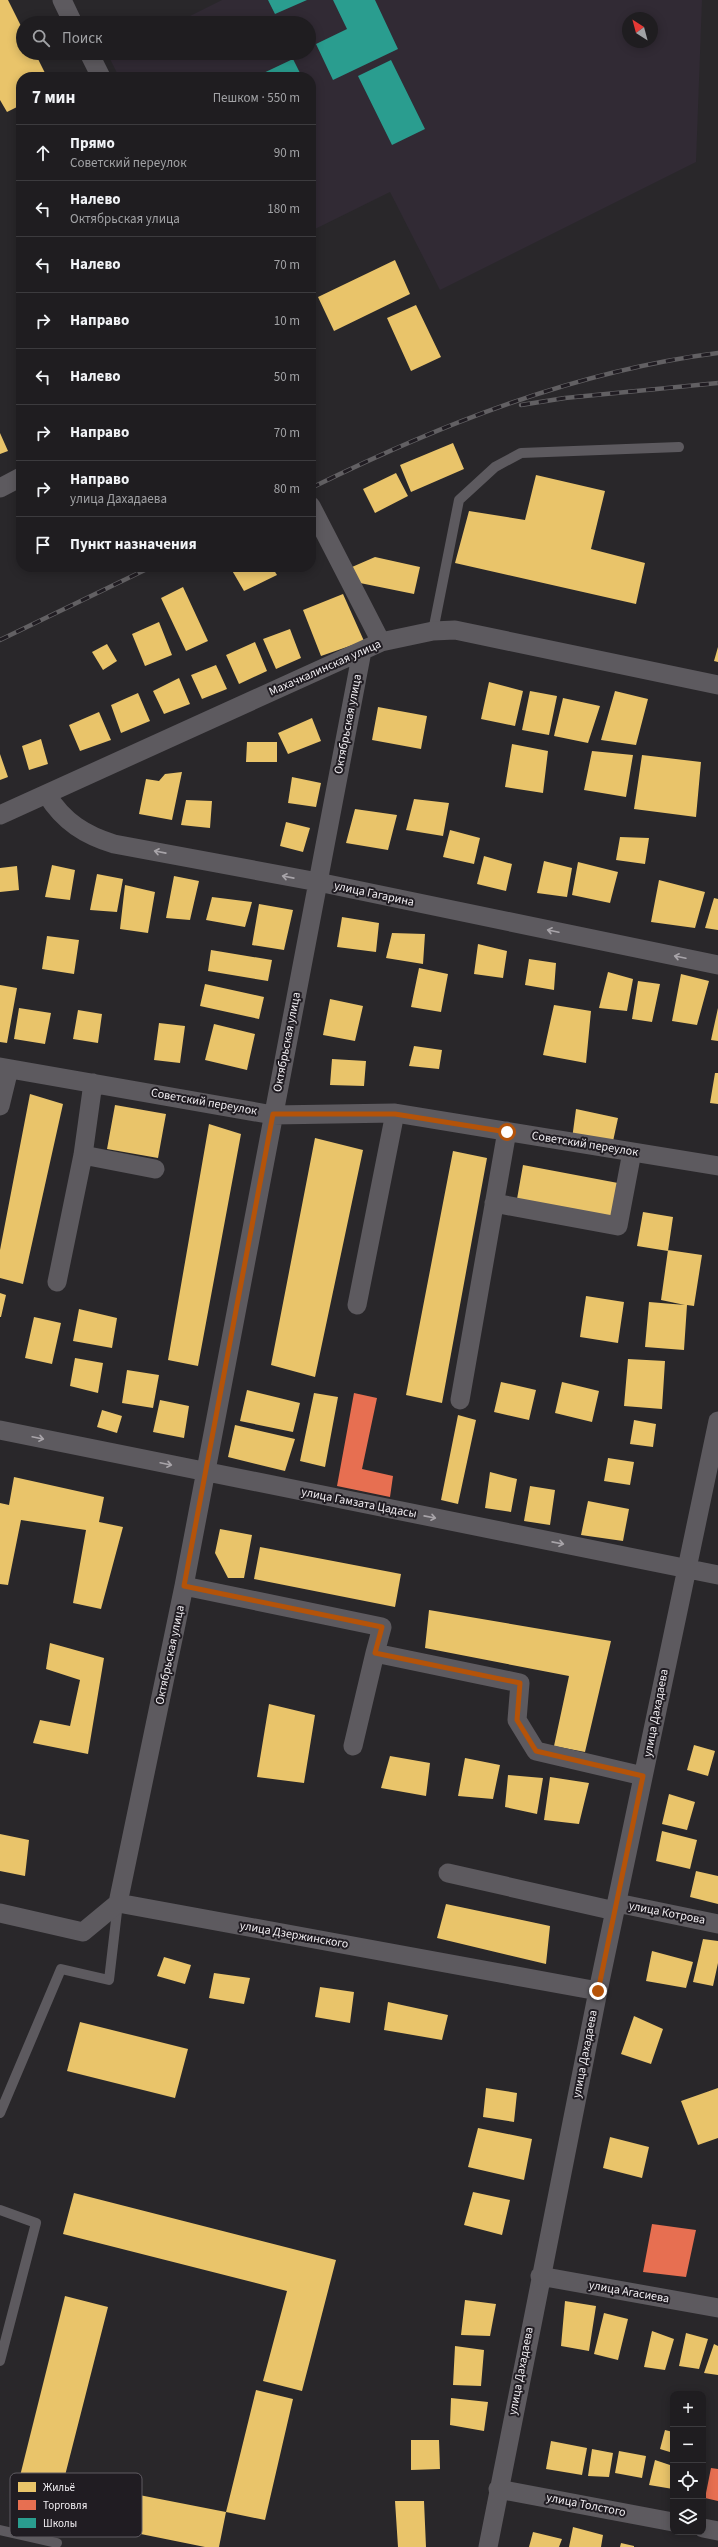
<!DOCTYPE html>
<html lang="ru">
<meta charset="utf-8">
<style>
body{margin:0;font-family:"Source Sans 3",sans-serif;background:#2c2a2d;color:#f1f3f6}
.controls{position:absolute;right:12px;bottom:12px;display:grid;overflow:hidden;border-radius:8px;box-shadow:0 2px 10px #0003}
.controls button{width:36px;height:36px;display:grid;place-items:center;padding:0;border:0;border-bottom:1px solid #3c3b3e;background:#1f1d20;color:#f1f3f6;font:20px sans-serif}
.compass{position:absolute;left:622px;top:12px;width:36px;height:36px;border-radius:50%;background:#1f1d20;box-shadow:0 2px 10px #0003;rotate:324deg}
.stop{position:absolute;width:12px;height:12px;margin:-9px;border:3px solid #b45309;border-radius:50%;background:#fff}
.stop.end{background:#b45309;border-color:#fff;box-shadow:0 1px 4px #0008}
.list{margin:0;padding:0;list-style:none}
h2{display:flex;justify-content:space-between;align-items:center;height:52px;margin:0;padding:0 16px;font-size:17px}
h2 small{font-size:13px;font-weight:400;color:#a1a2a5}
.list li{display:grid;grid-template-columns:26px 1fr auto;gap:12px;align-items:center;box-sizing:border-box;height:56px;padding:0 16px;border-top:1px solid #3c3b3e}
.list b{display:block;font-size:15px;white-space:nowrap}
.list p{margin:0;font-size:13px;white-space:nowrap;color:#a1a2a5}
.list em{font-size:13px;font-style:normal;color:#a1a2a5}
.icon{flex:none;width:22px;height:22px;fill:none;stroke:currentColor;stroke-width:2;stroke-linecap:round;stroke-linejoin:round}
.map{position:relative;flex:none;width:718px;height:2547px;overflow:hidden}
.search{position:absolute;background:#1f1d20;box-shadow:0 2px 10px #0003;left:16px;top:16px;width:300px;height:44px;display:flex;align-items:center;gap:10px;box-sizing:border-box;padding:0 14px;border-radius:22px;color:#a1a2a5;font-size:15px}
.panel{position:absolute;background:#1f1d20;box-shadow:0 2px 10px #0003;left:16px;top:72px;width:300px;height:500px;border-radius:16px}
.map>svg:first-child{display:block}
.built{fill:#312a34;fill-rule:evenodd}
.homes{fill:#e9c46a}
.shops{fill:#e76f51}
.schools{fill:#2a9d8f}
.lines{fill:none;stroke-linecap:round;stroke-linejoin:round}
.lane{stroke:#5d5a5f;stroke-width:10}
.street{stroke:#5d5a5f;stroke-width:19}
.rail-casing{stroke:#626063;stroke-width:4.5}
.rail{stroke:#201c22;stroke-width:3;stroke-dasharray:9;stroke-linecap:butt}
.oneway{stroke:#a8a4a9}
.route{stroke:#b45309;stroke-width:5}
.labels{text-anchor:middle;dominant-baseline:central;stroke-width:4;stroke-linejoin:round;paint-order:stroke}
.street-label{font-size:12px;fill:#f2eff3;stroke:#201c22}
.key{fill:#201c22;stroke:#5f5b61;stroke-width:1}
.key-label{font-size:11px;fill:#f2eff3}
</style>
<div class="map">
<svg width="718" height="2547" viewBox="0 0 718 2547">
<rect width="100%" height="100%" fill="#29272a"/>
<!-- built -->
<path class="built" d="M 222,0 L 702,0 L 696,162 L 440,290 L 390,192 L 311,231 L 311,77 L 119,77 L 109,57 L 116,53 L 309,53 L 309,23 L 176,23 ZM 628,18 L 652,18 L 652,42 L 628,42 Z"/>
<!-- homes -->
<path class="homes" d="M 0,0 L 8,0 L 23,30 L 23,53 L 35,53 L 47,77 L 21,77 L 21,105 L 7,112 L 0,100 Z
M 395,260 L 410,294 L 334,331 L 318,297 Z
M 416,305 L 441,357 L 411,371 L 387,318 Z
M 0,433 L 8,451 L 0,454 Z
M 453,443 L 464,469 L 411,492 L 400,465 Z
M 396,473 L 408,496 L 375,513 L 363,489 Z
M 536,475 L 605,491 L 591,549 L 645,563 L 636,604 L 455,563 L 469,511 L 525,520 Z
M 375,557 L 420,567 L 414,594 L 360,583 L 352,567 Z
M 230,567 L 272,567 L 277,575 L 244,591 Z
M 183,587 L 208,641 L 186,651 L 161,598 Z
M 343,594 L 364,641 L 321,656 L 303,610 Z
M 159,622 L 172,655 L 145,666 L 132,634 Z
M 290,629 L 301,658 L 276,669 L 263,639 Z
M 255,642 L 267,671 L 239,684 L 226,655 Z
M 107,644 L 117,661 L 103,670 L 92,652 Z
M 718,647 L 718,662 L 714,661 Z
M 216,665 L 227,689 L 202,699 L 191,675 Z
M 179,678 L 190,704 L 164,714 L 153,691 Z
M 489,682 L 523,691 L 515,726 L 481,719 Z
M 530,691 L 557,696 L 549,735 L 522,730 Z
M 615,691 L 648,699 L 636,745 L 601,740 Z
M 138,693 L 150,721 L 121,733 L 111,705 Z
M 563,698 L 600,706 L 588,743 L 554,736 Z
M 378,707 L 427,716 L 421,749 L 372,740 Z
M 99,712 L 111,740 L 80,751 L 69,725 Z
M 312,718 L 321,741 L 288,754 L 278,733 Z
M 41,739 L 48,764 L 29,770 L 22,746 Z
M 247,742 L 277,742 L 277,762 L 246,762 Z
M 512,744 L 548,751 L 543,793 L 505,787 Z
M 592,751 L 633,755 L 626,797 L 584,790 Z
M 0,754 L 8,777 L 0,780 Z
M 642,755 L 701,762 L 696,817 L 634,809 Z
M 182,772 L 172,820 L 139,814 L 146,779 L 159,781 L 165,774 Z
M 292,777 L 321,783 L 316,807 L 288,803 Z
M 414,799 L 449,803 L 443,836 L 406,830 Z
M 186,800 L 212,801 L 210,828 L 181,825 Z
M 355,809 L 397,815 L 388,850 L 346,843 Z
M 286,822 L 310,828 L 303,852 L 280,846 Z
M 450,830 L 480,838 L 474,864 L 443,857 Z
M 620,837 L 649,838 L 645,864 L 616,860 Z
M 484,856 L 512,864 L 506,891 L 477,884 Z
M 544,861 L 572,868 L 567,897 L 537,893 Z
M 578,862 L 618,872 L 610,903 L 572,895 Z
M 52,865 L 75,870 L 70,900 L 45,897 Z
M 17,866 L 19,890 L 0,892 L 0,868 Z
M 97,874 L 123,879 L 117,912 L 90,910 Z
M 174,876 L 199,881 L 190,920 L 166,918 Z
M 659,880 L 705,892 L 695,928 L 651,922 Z
M 125,885 L 155,892 L 148,933 L 120,929 Z
M 212,897 L 252,902 L 245,927 L 206,920 Z
M 714,898 L 718,899 L 718,930 L 705,928 Z
M 259,904 L 293,910 L 284,950 L 252,945 Z
M 342,917 L 379,923 L 376,952 L 337,947 Z
M 392,933 L 425,934 L 423,964 L 386,958 Z
M 47,936 L 79,940 L 74,974 L 42,969 Z
M 478,944 L 507,951 L 503,978 L 474,974 Z
M 211,950 L 272,960 L 268,981 L 208,971 Z
M 529,959 L 556,963 L 554,990 L 525,985 Z
M 419,968 L 448,974 L 441,1012 L 411,1007 Z
M 608,972 L 633,979 L 627,1011 L 599,1008 Z
M 681,974 L 709,981 L 697,1025 L 672,1021 Z
M 638,981 L 660,984 L 652,1022 L 632,1019 Z
M 205,984 L 264,997 L 259,1019 L 200,1006 Z
M 0,985 L 17,988 L 7,1043 L 0,1042 Z
M 330,999 L 363,1006 L 355,1041 L 323,1035 Z
M 554,1005 L 591,1011 L 586,1063 L 543,1055 Z
M 19,1008 L 51,1013 L 45,1044 L 14,1039 Z
M 718,1008 L 718,1041 L 711,1040 Z
M 78,1010 L 102,1014 L 98,1043 L 73,1039 Z
M 159,1023 L 185,1026 L 180,1063 L 154,1060 Z
M 214,1024 L 255,1034 L 247,1070 L 205,1060 Z
M 414,1046 L 442,1050 L 439,1069 L 409,1066 Z
M 332,1059 L 366,1061 L 364,1086 L 330,1085 Z
M 715,1073 L 718,1073 L 718,1104 L 710,1103 Z
M 30,1094 L 63,1104 L 23,1284 L 0,1278 L 0,1250 Z
M 115,1105 L 166,1114 L 158,1158 L 107,1149 Z
M 576,1109 L 618,1118 L 612,1146 L 572,1139 Z
M 209,1124 L 241,1134 L 198,1366 L 168,1360 Z
M 315,1138 L 363,1150 L 315,1377 L 271,1365 Z
M 453,1151 L 487,1158 L 442,1403 L 406,1395 Z
M 523,1165 L 618,1183 L 611,1216 L 517,1199 Z
M 643,1212 L 673,1217 L 668,1251 L 637,1246 Z
M 668,1250 L 702,1255 L 694,1306 L 687,1305 L 684,1350 L 645,1347 L 649,1302 L 685,1305 L 661,1300 Z
M 0,1293 L 6,1295 L 1,1317 L 0,1317 Z
M 586,1296 L 624,1302 L 618,1343 L 580,1337 Z
M 79,1309 L 117,1318 L 112,1348 L 73,1341 Z
M 34,1317 L 61,1323 L 52,1364 L 25,1358 Z
M 75,1358 L 103,1363 L 98,1393 L 70,1386 Z
M 628,1359 L 665,1361 L 662,1409 L 624,1406 Z
M 127,1370 L 159,1375 L 153,1408 L 122,1403 Z
M 501,1382 L 536,1390 L 529,1420 L 494,1412 Z
M 562,1382 L 599,1391 L 592,1422 L 555,1413 Z
M 247,1390 L 300,1403 L 293,1432 L 240,1421 Z
M 314,1393 L 338,1397 L 325,1467 L 300,1461 Z
M 160,1400 L 189,1406 L 184,1438 L 153,1432 Z
M 102,1410 L 122,1416 L 117,1433 L 97,1427 Z
M 458,1415 L 476,1420 L 458,1504 L 441,1500 Z
M 634,1420 L 656,1424 L 653,1447 L 630,1444 Z
M 235,1425 L 295,1439 L 285,1471 L 228,1457 Z
M 608,1458 L 634,1462 L 630,1485 L 604,1481 Z
M 490,1472 L 517,1479 L 511,1512 L 485,1508 Z
M 14,1477 L 104,1497 L 99,1522 L 123,1527 L 101,1609 L 73,1603 L 86,1530 L 21,1520 L 8,1585 L 0,1584 L 0,1503 L 9,1505 Z
M 530,1486 L 555,1490 L 550,1525 L 524,1521 Z
M 588,1501 L 629,1509 L 623,1541 L 581,1535 Z
M 220,1529 L 252,1535 L 244,1578 L 228,1578 L 215,1553 Z
M 260,1547 L 401,1574 L 395,1607 L 254,1579 Z
M 429,1610 L 611,1641 L 585,1752 L 554,1746 L 569,1676 L 425,1648 Z
M 50,1643 L 104,1658 L 88,1754 L 33,1743 L 40,1720 L 70,1726 L 80,1680 L 46,1669 Z
M 269,1704 L 315,1715 L 304,1783 L 257,1777 Z
M 694,1745 L 715,1751 L 708,1776 L 687,1770 Z
M 390,1756 L 430,1763 L 426,1796 L 381,1788 Z
M 465,1758 L 500,1765 L 493,1799 L 458,1796 Z
M 508,1775 L 543,1778 L 537,1814 L 505,1807 Z
M 550,1777 L 589,1783 L 579,1824 L 544,1820 Z
M 669,1794 L 695,1802 L 687,1830 L 662,1824 Z
M 662,1831 L 697,1840 L 690,1869 L 656,1861 Z
M 0,1834 L 29,1840 L 25,1876 L 0,1871 Z
M 696,1871 L 718,1876 L 718,1904 L 690,1897 Z
M 446,1904 L 550,1926 L 546,1964 L 437,1938 Z
M 703,1939 L 718,1941 L 718,1963 L 713,1986 L 693,1982 Z
M 652,1951 L 693,1962 L 686,1988 L 646,1981 Z
M 164,1957 L 191,1965 L 185,1984 L 157,1976 Z
M 214,1973 L 250,1978 L 244,2004 L 209,1998 Z
M 320,1987 L 354,1992 L 350,2023 L 315,2017 Z
M 388,2002 L 448,2015 L 442,2040 L 384,2030 Z
M 634,2016 L 663,2029 L 651,2064 L 621,2054 Z
M 80,2022 L 188,2049 L 175,2098 L 67,2071 Z
M 486,2088 L 517,2093 L 514,2122 L 483,2117 Z
M 718,2088 L 718,2138 L 698,2145 L 681,2101 Z
M 478,2128 L 532,2139 L 524,2180 L 468,2167 Z
M 610,2137 L 649,2147 L 642,2178 L 603,2168 Z
M 473,2192 L 510,2200 L 502,2235 L 464,2225 Z
M 74,2193 L 336,2260 L 302,2391 L 263,2381 L 287,2291 L 63,2234 Z
M 65,2296 L 108,2307 L 58,2503 L 16,2492 Z
M 465,2300 L 496,2304 L 490,2336 L 461,2335 Z
M 565,2301 L 596,2306 L 589,2351 L 561,2346 Z
M 604,2313 L 628,2319 L 618,2360 L 594,2354 Z
M 652,2331 L 674,2339 L 665,2370 L 644,2367 Z
M 686,2333 L 708,2339 L 699,2369 L 679,2366 Z
M 714,2344 L 718,2346 L 718,2375 L 704,2373 Z
M 455,2346 L 484,2350 L 481,2386 L 453,2385 Z
M 256,2390 L 293,2399 L 265,2520 L 226,2512 Z
M 451,2398 L 488,2402 L 484,2431 L 450,2425 Z
M 665,2430 L 673,2432 L 673,2453 L 660,2449 Z
M 411,2440 L 439,2440 L 440,2469 L 411,2470 Z
M 551,2441 L 587,2448 L 582,2475 L 546,2469 Z
M 592,2449 L 613,2453 L 609,2477 L 588,2476 Z
M 619,2451 L 646,2456 L 642,2478 L 615,2473 Z
M 655,2460 L 673,2466 L 673,2489 L 649,2485 Z
M 129,2493 L 226,2512 L 219,2547 L 205,2547 L 121,2530 Z
M 395,2501 L 424,2501 L 426,2547 L 398,2547 Z
M 573,2527 L 603,2535 L 601,2547 L 569,2547 Z
M 533,2532 L 562,2539 L 559,2547 L 529,2547 Z
M 621,2543 L 634,2546 L 634,2547 L 620,2547 Z"/>
<!-- shops -->
<path class="shops" d="M 354,1393 L 377,1398 L 362,1469 L 393,1476 L 390,1497 L 337,1486 Z
M 652,2224 L 696,2230 L 686,2277 L 643,2272 Z
M 711,2468 L 718,2469 L 718,2501 L 705,2498 Z"/>
<!-- schools -->
<path class="schools" d="M 268,0 L 307,0 L 275,14 Z
M 333,0 L 375,0 L 398,49 L 333,80 L 316,44 L 347,29 Z
M 293,59 L 302,77 L 255,77 Z
M 391,60 L 425,129 L 392,145 L 358,76 Z"/>
<g class="lines">
<!-- lane -->
<path class="lane" d="M 433,631 L 459,500 L 495,467 L 521,453 L 679,447
M 0,2113 L 61,1969 L 109,1980 L 118,1903
M 0,2210 L 36,2223 L 0,2361
M 0,2530 L 57,2543"/>
<!-- street -->
<path class="street" d="M 62,0 L 73,23
M 89,53 L 101,77
M 0,488 L 21,477
M 311,506 L 381,642
M 47,795 C 64,822 85,835 114,844 L 318,882 L 718,965
M 0,815 L 381,642 L 433,631 L 455,630 L 718,685
M 0,1067 L 273,1115 L 395,1113 L 718,1166
M 0,1106 L 9,1069
M 83,1155 L 155,1169
M 494,1203 L 618,1226 L 632,1152
M 57,1282 L 83,1155 L 93,1083
M 357,1305 L 395,1113
M 460,1400 L 507,1131
M 0,1430 L 718,1575
M 184,1586 L 382,1627 L 375,1653 L 520,1683 L 517,1720 L 536,1751 L 643,1776
M 353,1746 L 375,1653
M 448,1873 L 615,1911
M 118,1903 L 184,1586 L 362,651
M 617,1903 L 718,1924
M 0,1913 L 83,1932 L 118,1903 L 598,1991
M 540,2276 L 718,2308
M 498,2489 L 673,2522
M 703,2528 L 718,2531
M 488,2547 L 598,1991 L 718,1421"/>
<defs>
<path id="rail" d="M 521,405 L 565,398 L 718,383
M 311,488 C 439,425 575,371 718,353
M 0,640 L 151,567"/>
</defs>
<!-- rail casing -->
<use href="#rail" class="rail-casing"/>
<!-- rail -->
<use href="#rail" class="rail"/>
</g>
<!-- one-way arrows -->
<defs><path id="oneway-shaft" d="M-6 0H5M1.5-3L5.5 0L1.5 3" fill="none" stroke-width="1.6" stroke-linecap="round" stroke-linejoin="round"/></defs>
<g class="oneway">
<use href="#oneway-shaft" transform="translate(160 852) rotate(-169)"/>
<use href="#oneway-shaft" transform="translate(288 877) rotate(-169)"/>
<use href="#oneway-shaft" transform="translate(553 931) rotate(-168)"/>
<use href="#oneway-shaft" transform="translate(680 957) rotate(-168)"/>
<use href="#oneway-shaft" transform="translate(38 1438) rotate(12)"/>
<use href="#oneway-shaft" transform="translate(166 1464) rotate(12)"/>
<use href="#oneway-shaft" transform="translate(430 1517) rotate(11)"/>
<use href="#oneway-shaft" transform="translate(558 1543) rotate(11)"/>
</g>
<g class="lines">
<!-- route -->
<path class="route" d="M 507,1132 L 395,1114 L 273,1114 L 184,1586 L 382,1627 L 375,1653 L 520,1683 L 517,1720 L 536,1751 L 643,1776 L 598,1991"/>
</g>
<g class="labels">
<!-- street labels -->
<g class="street-label">
<text transform="translate(325 668) rotate(-24)">Махачкалинская улица</text>
<text transform="translate(348 724) rotate(-79)">Октябрьская улица</text>
<text transform="translate(374 894) rotate(12)">улица Гагарина</text>
<text transform="translate(287 1042) rotate(-79)">Октябрьская улица</text>
<text transform="translate(204 1102) rotate(10)">Советский переулок</text>
<text transform="translate(585 1144) rotate(9)">Советский переулок</text>
<text transform="translate(359 1503) rotate(11)">улица Гамзата Цадасы</text>
<text transform="translate(170 1655) rotate(-78)">Октябрьская улица</text>
<text transform="translate(656 1713) rotate(-79)">улица Дахадаева</text>
<text transform="translate(667 1913) rotate(11)">улица Котрова</text>
<text transform="translate(294 1935) rotate(10)">улица Дзержинского</text>
<text transform="translate(585 2054) rotate(-79)">улица Дахадаева</text>
<text transform="translate(629 2292) rotate(10)">улица Агасиева</text>
<text transform="translate(521 2371) rotate(-79)">улица Дахадаева</text>
<text transform="translate(586 2505) rotate(11)">улица Толстого</text>
</g>
</g>
<!-- legend -->
<rect x="10" y="2473" width="132" height="64" rx="6" class="key"/>
<rect x="18" y="2482" width="18" height="10" fill="#e9c46a"/>
<rect x="18" y="2500" width="18" height="10" fill="#e76f51"/>
<rect x="18" y="2518" width="18" height="10" fill="#2a9d8f"/>
<g class="key-label">
<text x="43" y="2491">Жильё</text>
<text x="43" y="2509">Торговля</text>
<text x="43" y="2527">Школы</text>
</g>
</svg>
<div class="controls">
<button>+</button>
<button>−</button>
<button><svg class="icon" aria-label="locate" viewBox="0 0 24 24"><circle cx="12" cy="12" r="6"/><path d="M12 2v4M12 18v4M2 12h4M18 12h4"/></svg></button>
<button><svg class="icon" aria-label="layers" viewBox="0 0 24 24"><path d="M12 4l9 5-9 5-9-5zM3 14l9 5 9-5"/></svg></button>
</div>
<svg class="compass" viewBox="-18 -18 36 36"><path d="M0-13l5 13h-10z" fill="#e53935"/><path d="M0 13l5-13h-10z" fill="#a1a2a5"/></svg>
<div class="stop" style="left:507px;top:1132px"></div>
<div class="stop end" style="left:598px;top:1991px"></div>
<div class="search"><svg class="icon" aria-label="search" viewBox="0 0 24 24"><circle cx="10" cy="10" r="6"/><path d="M15 15l6 6"/></svg>Поиск</div>
<section class="panel">
<h2>7 мин<small>Пешком · 550 m</small></h2>
<ul class="list">
<li><svg class="icon" aria-label="ahead" viewBox="0 0 24 24"><path d="M12 20V5M6 11l6-6 6 6"/></svg><div><b>Прямо</b><p>Советский переулок</p></div><em>90 m</em></li>
<li><svg class="icon" aria-label="left" viewBox="0 0 24 24"><path d="M17 20v-9H6M10 6l-5 5 5 5"/></svg><div><b>Налево</b><p>Октябрьская улица</p></div><em>180 m</em></li>
<li><svg class="icon" aria-label="left" viewBox="0 0 24 24"><path d="M17 20v-9H6M10 6l-5 5 5 5"/></svg><div><b>Налево</b></div><em>70 m</em></li>
<li><svg class="icon" aria-label="right" viewBox="0 0 24 24"><path d="M7 20v-9h11M14 6l5 5-5 5"/></svg><div><b>Направо</b></div><em>10 m</em></li>
<li><svg class="icon" aria-label="left" viewBox="0 0 24 24"><path d="M17 20v-9H6M10 6l-5 5 5 5"/></svg><div><b>Налево</b></div><em>50 m</em></li>
<li><svg class="icon" aria-label="right" viewBox="0 0 24 24"><path d="M7 20v-9h11M14 6l5 5-5 5"/></svg><div><b>Направо</b></div><em>70 m</em></li>
<li><svg class="icon" aria-label="right" viewBox="0 0 24 24"><path d="M7 20v-9h11M14 6l5 5-5 5"/></svg><div><b>Направо</b><p>улица Дахадаева</p></div><em>80 m</em></li>
<li><svg class="icon" aria-label="arrive" viewBox="0 0 24 24"><path d="M6 21V4h12l-3 4 3 4H6"/></svg><div><b>Пункт назначения</b></div></li>
</ul>
</section>
</div>
